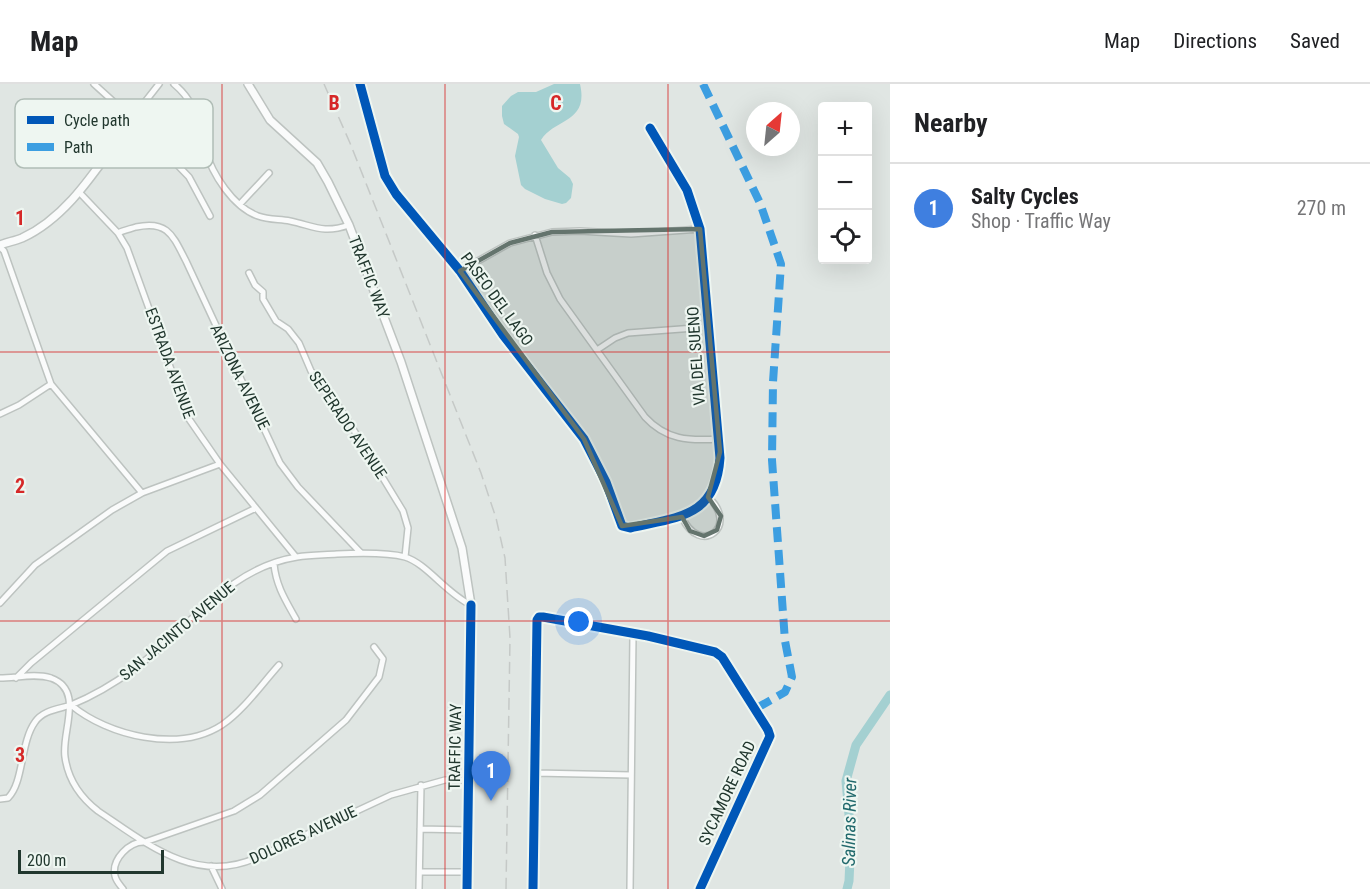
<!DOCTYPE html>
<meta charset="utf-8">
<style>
body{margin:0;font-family:"Roboto Condensed",sans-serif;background:#f2f2f2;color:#202124}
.controls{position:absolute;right:18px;top:18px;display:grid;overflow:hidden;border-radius:6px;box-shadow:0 6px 24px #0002}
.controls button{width:54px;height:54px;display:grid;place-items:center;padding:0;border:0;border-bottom:2px solid #e0e0e0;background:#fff;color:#202124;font:30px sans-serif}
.compass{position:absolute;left:746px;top:18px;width:54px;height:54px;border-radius:50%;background:#fff;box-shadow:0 6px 24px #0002;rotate:27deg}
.scale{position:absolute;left:18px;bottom:15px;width:146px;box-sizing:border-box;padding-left:6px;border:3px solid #21372e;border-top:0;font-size:16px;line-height:21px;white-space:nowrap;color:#21372e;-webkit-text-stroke:4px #eef6f1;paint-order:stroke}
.you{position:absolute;left:579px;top:538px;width:21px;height:21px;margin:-15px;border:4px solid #fff;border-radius:50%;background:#1a73e8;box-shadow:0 0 0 9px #1a73e833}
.badge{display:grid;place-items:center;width:39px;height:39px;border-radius:50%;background:#64746d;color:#fff;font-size:20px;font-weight:700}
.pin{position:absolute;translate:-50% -50px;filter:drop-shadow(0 2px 3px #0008)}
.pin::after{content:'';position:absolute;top:32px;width:21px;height:18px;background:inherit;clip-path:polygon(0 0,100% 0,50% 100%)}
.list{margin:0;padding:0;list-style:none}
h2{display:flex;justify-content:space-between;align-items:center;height:78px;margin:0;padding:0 24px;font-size:26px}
h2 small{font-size:20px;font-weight:400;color:#757577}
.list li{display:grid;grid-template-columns:39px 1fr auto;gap:18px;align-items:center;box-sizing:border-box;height:90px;padding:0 24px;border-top:2px solid #e0e0e0}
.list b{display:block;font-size:22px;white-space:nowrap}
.list p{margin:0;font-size:20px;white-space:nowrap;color:#757577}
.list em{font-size:20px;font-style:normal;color:#757577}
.icon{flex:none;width:33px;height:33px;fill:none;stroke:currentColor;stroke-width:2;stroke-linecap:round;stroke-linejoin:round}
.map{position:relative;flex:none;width:890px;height:805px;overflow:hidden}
header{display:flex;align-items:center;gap:36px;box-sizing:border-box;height:84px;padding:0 30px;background:#fff;border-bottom:2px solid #e0e0e0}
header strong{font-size:28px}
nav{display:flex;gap:33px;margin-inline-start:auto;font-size:21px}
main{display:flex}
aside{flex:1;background:#fff}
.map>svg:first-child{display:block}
.water{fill:#a4d0d1}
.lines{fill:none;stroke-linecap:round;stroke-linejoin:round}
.river{stroke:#a4d0d1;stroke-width:9}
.minor-casing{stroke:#bdc3c0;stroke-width:8}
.tertiary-casing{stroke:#bdc3c0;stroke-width:10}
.minor{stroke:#fafbfb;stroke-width:5}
.tertiary{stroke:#fafbfb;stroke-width:7}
.rail{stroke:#c5c9c7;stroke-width:1.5;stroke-dasharray:12 6;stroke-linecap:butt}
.quiet{stroke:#3c9ee1;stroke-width:8;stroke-dasharray:15 8;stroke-linecap:butt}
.cycleway-casing{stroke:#eef6f1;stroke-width:13}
.cycleway{stroke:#0057b8;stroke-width:9}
.marked{fill:#64746d;fill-opacity:0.2;stroke:#64746d;stroke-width:4.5;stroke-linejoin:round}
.grid{fill:none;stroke:#d62828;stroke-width:1.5;stroke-opacity:0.55}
.labels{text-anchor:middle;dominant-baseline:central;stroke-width:4.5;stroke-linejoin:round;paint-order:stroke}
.street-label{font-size:16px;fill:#21372e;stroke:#eef6f1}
.water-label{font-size:18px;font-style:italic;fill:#21696c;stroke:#eef6f1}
.key{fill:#eef6f1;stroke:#b0bdb6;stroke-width:1.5}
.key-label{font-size:16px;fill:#21372e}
.grid-label{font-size:20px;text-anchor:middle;font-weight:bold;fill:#d62828;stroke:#eef6f1;stroke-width:4.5;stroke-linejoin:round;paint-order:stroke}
</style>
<header>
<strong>Map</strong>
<nav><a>Map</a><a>Directions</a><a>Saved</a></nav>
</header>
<main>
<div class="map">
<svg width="890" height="805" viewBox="0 0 890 805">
<rect width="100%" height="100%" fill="#e0e6e3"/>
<!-- water -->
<path class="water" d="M 554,0 L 580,0 C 589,39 555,34 541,56 L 558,84 L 570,94 L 573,100 L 571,114 L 566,119 L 562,120 L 545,115 L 525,105 L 521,101 L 515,72 L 519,53 L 518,50 L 504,40 L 502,32 L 502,22 L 511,12 L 518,8 L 536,8 Z"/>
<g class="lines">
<!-- river -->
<path class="river" d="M 847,805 L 849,797 L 851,753 L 846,697 L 856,661 L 890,611"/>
<defs>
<path id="minor" d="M 94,0 L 136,38 L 189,93 L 210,132
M 174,0 C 198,20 196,38 205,65 C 212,90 233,123 258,132 C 269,136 279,135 290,137 C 314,142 323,150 349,141
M 360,0 L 385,92 L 396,110 L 460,187 L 503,251 L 584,355 L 606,398 L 622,442 L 630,444 C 677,433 716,434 720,374 L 700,145 L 687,106 L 650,44
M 130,33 L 137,28 L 159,0
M 79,108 L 118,149 L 127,164 L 189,335 L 220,380 L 296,473
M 240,120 L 269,89
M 118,149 C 124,146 130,145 136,143 C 168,136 173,152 186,177 L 280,379 L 298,403 L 361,469
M 535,151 L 547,189 L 560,215 L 645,333 C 666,356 689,357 718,355
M 0,163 L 4,167 L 51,300 L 142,409
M 460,187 L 510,159 L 552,148 L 580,147 L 631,150 L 700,145
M 249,189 L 255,201 L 263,208 L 263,215 L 276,237 L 288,245 L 299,259 L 311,287 L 324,300 L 347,335 L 403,427 L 408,444 L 405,473
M 597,266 L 615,254 L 628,249 L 708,243
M 0,330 L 19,321 L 51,300
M 682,433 C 700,473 740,442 708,413
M 274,480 C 276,502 286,517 296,535
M 0,519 L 35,481 L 112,426 L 142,409 L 220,380
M 0,594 C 16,594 35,589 51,594 C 85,606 61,648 65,673 C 68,695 80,713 98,727 C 146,759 195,801 256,774 L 391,711 L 445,696 L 469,696
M 16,594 L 31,579 L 167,467 L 256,424
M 71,621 C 108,652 179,669 222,641 C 244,626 261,601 279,581
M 535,689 L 631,691
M 0,715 L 8,714 C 24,698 20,659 35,638 C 43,626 59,625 71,621 C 93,612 115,599 134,585 C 188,546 227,484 297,473 C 310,471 324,471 337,470 C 358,469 386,468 405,473 C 426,479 447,510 471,521
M 420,745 L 468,746
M 211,782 L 222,805
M 420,788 L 467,788
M 123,805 C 120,801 116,797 115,792 C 111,775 130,757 145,758 L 234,727 L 260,711 L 346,636 L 379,593 L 383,575 L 374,563
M 419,805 L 421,701
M 533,805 L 537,536 L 539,533 L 543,533 L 648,552 L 715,568 L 722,573 L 768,646 L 770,652 L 700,805
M 630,805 L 633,551"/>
<path id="tertiary" d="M 248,0 L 270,36 L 317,79 L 328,98 L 349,141 L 401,278 L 462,464 L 471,521 L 467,805
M 0,161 C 7,158 15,157 22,154 C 70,132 99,80 130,39 L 130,33"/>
</defs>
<!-- minor casing -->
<use href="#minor" class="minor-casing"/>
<!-- tertiary casing -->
<use href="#tertiary" class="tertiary-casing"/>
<!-- minor -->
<use href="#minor" class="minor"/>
<!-- tertiary -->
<use href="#tertiary" class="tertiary"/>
<!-- rail -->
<path class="rail" d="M 324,0 L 350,59 L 481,389 L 496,434 L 505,474 L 510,554 L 506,805"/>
<!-- quiet -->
<path class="quiet" d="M 703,0 L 760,119 L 781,180 L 773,298 L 772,376 L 785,557 L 792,593 L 785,608 L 755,625"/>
<defs>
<path id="cycleway" d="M 360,0 L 385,92 L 396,110 L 460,187 L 503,251 L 584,355 L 606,398 L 622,442 L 630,444 C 677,433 716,434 720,374 L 700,145 L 687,106 L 650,44
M 467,805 L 471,521
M 533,805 L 537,536 L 539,533 L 543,533 L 648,552 L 715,568 L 722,573 L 768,646 L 770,652 L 700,805"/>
</defs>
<!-- cycleway casing -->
<use href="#cycleway" class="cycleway-casing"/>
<!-- cycleway -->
<use href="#cycleway" class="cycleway"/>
</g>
<!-- marked area -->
<path class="marked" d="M 700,145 L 720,368 L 708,413 L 721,432 L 717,446 L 704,452 L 690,447 L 682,433 L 622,442 L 584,355 L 460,187 L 510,159 L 552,148 Z"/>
<!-- grid -->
<path class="grid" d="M 222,0 L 222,805M 445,0 L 445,805M 668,0 L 668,805M 0,268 L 890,268M 0,537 L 890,537"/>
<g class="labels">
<!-- street labels -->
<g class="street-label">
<text transform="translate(369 193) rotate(69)">TRAFFIC WAY</text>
<text transform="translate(497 215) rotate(54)">PASEO DEL LAGO</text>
<text transform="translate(696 272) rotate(-94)">VIA DEL SUENO</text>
<text transform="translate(170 279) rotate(70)">ESTRADA AVENUE</text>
<text transform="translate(240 293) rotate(64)">ARIZONA AVENUE</text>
<text transform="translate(348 341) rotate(56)">SEPERADO AVENUE</text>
<text transform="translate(177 547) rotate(-40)">SAN JACINTO AVENUE</text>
<text transform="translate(455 663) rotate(-89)">TRAFFIC WAY</text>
<text transform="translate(727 709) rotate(-65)">SYCAMORE ROAD</text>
<text transform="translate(303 751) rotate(-25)">DOLORES AVENUE</text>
</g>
<!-- water labels -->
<g class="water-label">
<text transform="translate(849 738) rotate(-89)">Salinas River</text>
</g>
</g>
<!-- legend -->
<rect x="15" y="15" width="198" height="69" rx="9" class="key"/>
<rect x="27" y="32" width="27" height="8" fill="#0057b8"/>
<rect x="27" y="59" width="27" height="8" fill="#3c9ee1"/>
<g class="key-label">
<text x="64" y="42">Cycle path</text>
<text x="64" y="69">Path</text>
</g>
<g class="grid-label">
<text x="334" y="26">B</text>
<text x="556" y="26">C</text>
<text x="20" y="141">1</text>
<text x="20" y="409">2</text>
<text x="20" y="678">3</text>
</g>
</svg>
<div class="controls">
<button>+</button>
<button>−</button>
<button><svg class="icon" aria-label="locate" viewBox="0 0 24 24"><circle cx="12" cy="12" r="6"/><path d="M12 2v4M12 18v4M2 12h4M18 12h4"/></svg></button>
</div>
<svg class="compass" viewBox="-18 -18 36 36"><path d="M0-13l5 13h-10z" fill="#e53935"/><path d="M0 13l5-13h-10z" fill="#757577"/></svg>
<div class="scale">200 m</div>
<div class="you"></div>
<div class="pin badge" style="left:491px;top:717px;background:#3f7fe0">1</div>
</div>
<aside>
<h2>Nearby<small></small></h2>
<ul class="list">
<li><span class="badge" style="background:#3f7fe0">1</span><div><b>Salty Cycles</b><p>Shop · Traffic Way</p></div><em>270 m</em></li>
</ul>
</aside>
</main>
